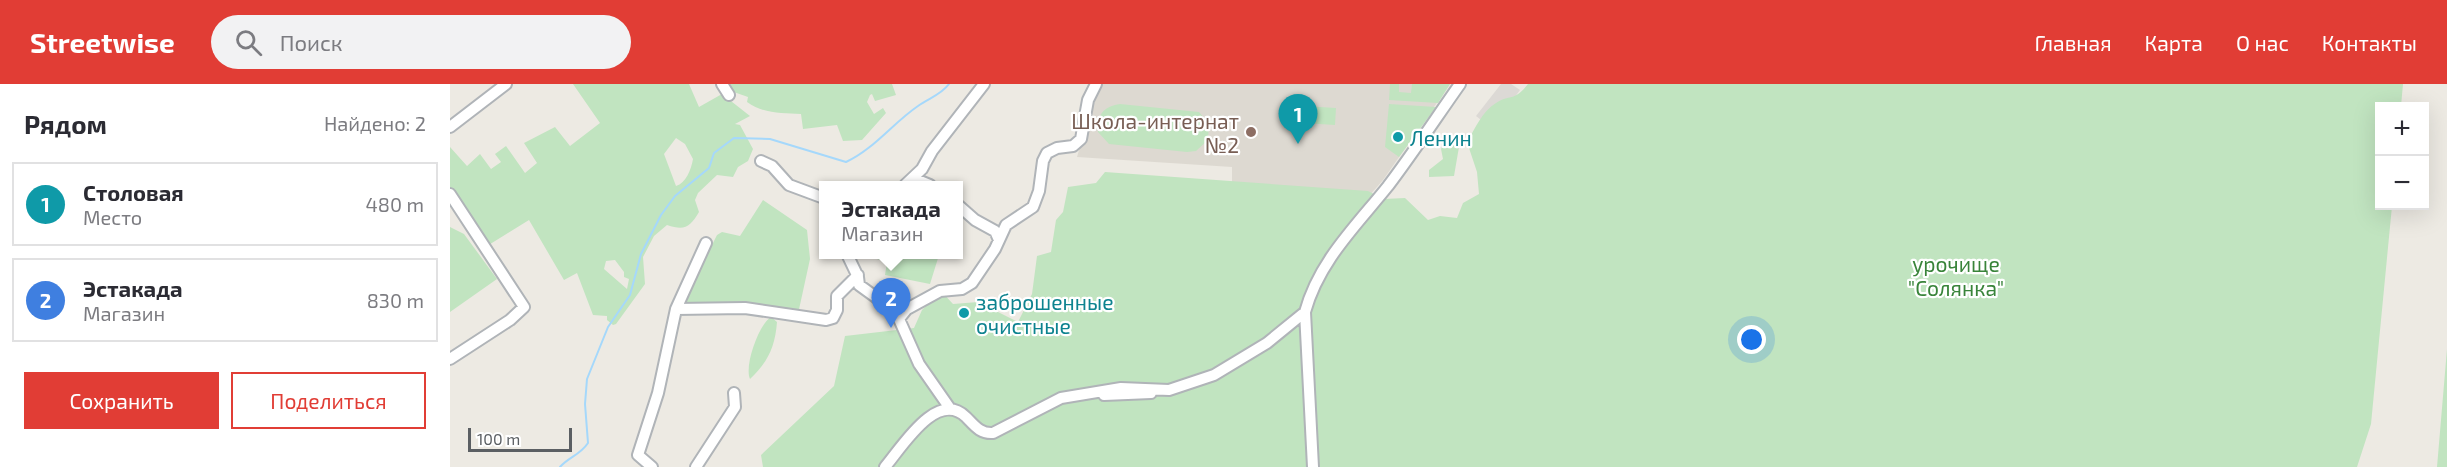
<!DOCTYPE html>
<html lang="ru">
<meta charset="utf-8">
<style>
body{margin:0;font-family:"Exo 2",sans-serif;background:#f2f2f3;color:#2b2b33}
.controls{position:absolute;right:18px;top:18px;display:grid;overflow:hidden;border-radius:0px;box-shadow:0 6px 24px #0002}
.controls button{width:54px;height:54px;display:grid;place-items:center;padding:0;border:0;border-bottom:2px solid #e1e1e2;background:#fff;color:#2b2b33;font:30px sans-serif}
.scale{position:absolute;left:18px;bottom:15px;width:104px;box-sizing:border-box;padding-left:6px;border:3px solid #5b5f63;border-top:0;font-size:16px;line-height:21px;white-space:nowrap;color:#5b5f63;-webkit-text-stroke:4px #fff;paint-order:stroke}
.you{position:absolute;left:1302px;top:256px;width:21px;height:21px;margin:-15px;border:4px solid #fff;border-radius:50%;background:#1a73e8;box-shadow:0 0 0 9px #1a73e833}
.badge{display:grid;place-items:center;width:39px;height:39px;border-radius:50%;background:#e13d35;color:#fff;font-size:20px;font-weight:700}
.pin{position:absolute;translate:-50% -50px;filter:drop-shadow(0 2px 3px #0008)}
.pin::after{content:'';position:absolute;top:32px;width:21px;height:18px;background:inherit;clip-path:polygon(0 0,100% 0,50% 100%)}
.popup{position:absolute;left:369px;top:97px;width:144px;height:78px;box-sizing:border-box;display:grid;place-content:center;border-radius:0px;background:#fff;filter:drop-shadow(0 2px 4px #0005);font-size:20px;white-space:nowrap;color:#7c7c81}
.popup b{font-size:22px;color:#2b2b33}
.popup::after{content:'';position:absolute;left:50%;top:100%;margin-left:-12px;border:12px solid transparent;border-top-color:#fff}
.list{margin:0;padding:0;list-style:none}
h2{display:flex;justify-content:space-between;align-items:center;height:78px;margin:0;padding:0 24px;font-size:26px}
h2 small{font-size:20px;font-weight:400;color:#7c7c81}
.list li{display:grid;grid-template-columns:39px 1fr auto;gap:18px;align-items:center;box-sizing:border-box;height:84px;margin:0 12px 12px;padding:0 12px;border:2px solid #e1e1e2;border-radius:0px}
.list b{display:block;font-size:22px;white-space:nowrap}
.list p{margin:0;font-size:20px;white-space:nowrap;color:#7c7c81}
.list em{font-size:20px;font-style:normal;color:#7c7c81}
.actions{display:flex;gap:12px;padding:18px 24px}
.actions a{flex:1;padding:14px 0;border:2px solid #e13d35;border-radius:0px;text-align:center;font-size:21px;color:#e13d35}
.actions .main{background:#e13d35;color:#fff}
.icon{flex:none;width:33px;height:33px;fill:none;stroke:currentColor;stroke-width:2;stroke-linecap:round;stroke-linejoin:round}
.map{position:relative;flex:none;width:1997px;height:383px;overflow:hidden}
header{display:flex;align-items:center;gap:36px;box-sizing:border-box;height:84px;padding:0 30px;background:#e13d35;color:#fff}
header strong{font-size:28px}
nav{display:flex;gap:33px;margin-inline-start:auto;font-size:21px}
.search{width:420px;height:54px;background:#f2f2f3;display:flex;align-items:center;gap:15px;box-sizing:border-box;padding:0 21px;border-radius:33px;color:#7c7c81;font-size:22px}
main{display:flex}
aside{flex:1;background:#fff}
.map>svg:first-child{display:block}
.industrial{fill:#dcd9d5}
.education{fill:#ddd9d1}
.green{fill:#c1e4c0;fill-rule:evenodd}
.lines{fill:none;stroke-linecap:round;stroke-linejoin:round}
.stream{stroke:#a5d8fb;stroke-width:2}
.minor-casing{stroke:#b0b4b8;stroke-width:14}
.minor{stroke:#fff;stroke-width:10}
.education-dot{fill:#8d6e63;stroke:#fff;stroke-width:2}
.culture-dot{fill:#0f9aa8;stroke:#fff;stroke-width:2}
.labels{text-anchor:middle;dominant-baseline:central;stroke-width:4.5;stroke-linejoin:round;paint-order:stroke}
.education-label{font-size:21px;fill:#785e54;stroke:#fff;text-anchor:end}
.culture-label{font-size:21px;fill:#0d838f;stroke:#fff;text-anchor:start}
.park-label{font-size:21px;fill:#39843a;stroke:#fff}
</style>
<header>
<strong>Streetwise</strong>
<div class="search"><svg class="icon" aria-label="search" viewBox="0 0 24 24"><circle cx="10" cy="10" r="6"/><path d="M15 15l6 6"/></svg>Поиск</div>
<nav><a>Главная</a><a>Карта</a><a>О нас</a><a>Контакты</a></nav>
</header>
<main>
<aside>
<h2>Рядом<small>Найдено: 2</small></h2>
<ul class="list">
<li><span class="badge" style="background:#0f9aa8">1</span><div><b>Столовая</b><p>Место</p></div><em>480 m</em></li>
<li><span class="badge" style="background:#3f7fe0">2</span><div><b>Эстакада</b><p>Магазин</p></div><em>830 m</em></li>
</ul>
<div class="actions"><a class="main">Сохранить</a><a>Поделиться</a></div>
</aside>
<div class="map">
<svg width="1997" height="383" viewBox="0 0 1997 383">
<rect width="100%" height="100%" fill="#edeae3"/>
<!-- industrial -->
<path class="industrial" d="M 1051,0 L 1061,0 L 1070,6 L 1050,33 L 1039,42 L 1026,32 Z"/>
<!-- education -->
<path class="education" d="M 651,0 L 1000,0 L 933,96 L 913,119 L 782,105 L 782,83 L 627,73 L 647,4 Z"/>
<!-- green -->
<path class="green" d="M 123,0 L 239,0 L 249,23 L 272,10 L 300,32 L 285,40 L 290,41 L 303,65 L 298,77 L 288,83 L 283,93 L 267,91 L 248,109 L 245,116 L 249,128 C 240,143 235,147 217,141 L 204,152 L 193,173 L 195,200 L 166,240 L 163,241 L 157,236 L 157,232 L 143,231 L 127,189 L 114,196 L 79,136 L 37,162 L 0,113 L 0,63 L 17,82 L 30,70 L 41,85 L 51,78 L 45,70 L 56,62 L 75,89 L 87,79 L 74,59 L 105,43 L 120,62 L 150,39 ZM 226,54 L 235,60 L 243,75 C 241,86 236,99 226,102 L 214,70 ZM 165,176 L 174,188 L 174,193 L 179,195 L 177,205 L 154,185 L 156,177 Z
M 275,0 L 442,0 L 446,11 L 425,17 L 422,10 L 420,11 L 417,18 L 424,30 L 433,24 L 436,29 L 412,56 L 393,57 L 387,41 L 353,45 L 351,30 C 332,29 314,30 297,18 L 298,13 L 278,6 Z
M 940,0 L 949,0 L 949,8 L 961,9 L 962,0 L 1000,0 L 988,19 L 939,16 Z
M 1078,0 L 1953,0 L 1951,22 L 1930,22 L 1930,122 L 1942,122 L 1921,340 L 1907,383 L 313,383 L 311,371 L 384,302 L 395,252 L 464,244 L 472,226 L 491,207 L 503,220 L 528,218 L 568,238 L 582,210 L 587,172 L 601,168 L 606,136 L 613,128 L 618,103 L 646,99 L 655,88 L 918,107 L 934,115 L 955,114 L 978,136 L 990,132 L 1007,134 L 1013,119 L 1029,110 L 1027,88 L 1017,58 C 1025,45 1032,27 1046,19 C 1061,9 1063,19 1078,0 Z
M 670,20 L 749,28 L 759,40 L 758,56 L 746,67 L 737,68 L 659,60 L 648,48 C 646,31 654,22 670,20 Z
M 939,20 L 986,23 L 949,73 L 935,63 Z
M 854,22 L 886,24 L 885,41 L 853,39 Z
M 996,56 L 1005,57 L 1009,63 L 1004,92 L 979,93 L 979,86 L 993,75 L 991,65 Z
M 313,116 L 357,146 L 360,175 L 348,230 L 232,221 L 267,151 L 272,148 L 290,152 Z
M 0,143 L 14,150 L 47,195 L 0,228 Z
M 413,171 L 489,171 L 480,200 L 435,191 L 437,178 Z
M 321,233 L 327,238 C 325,263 318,278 300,295 C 294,282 309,240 321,233 Z
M 1997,265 L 1997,383 L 1987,383 Z"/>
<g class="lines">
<!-- stream -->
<path class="stream" d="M 110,383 C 119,373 130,371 138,359 L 135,320 L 137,295 L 158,243 L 180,211 L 191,170 L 211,131 L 225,112 L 259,84 L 264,69 L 284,54 L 320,55 L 396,78 C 424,65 443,39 468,22 C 479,14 491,11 499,0"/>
<defs>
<path id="minor" d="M 272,0 L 279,11
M 0,43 L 56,0
M 311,77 L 322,82 L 339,101 L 374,114
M 463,94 L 480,101
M 455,101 L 472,85 L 482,67 L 534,0
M 0,110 L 74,223 L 60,236 L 0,275
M 508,121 L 525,136 L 545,147 L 549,156
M 397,170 L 408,193 L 409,201 L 438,222 L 449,235 L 469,280 L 499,323
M 226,225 L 295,224 L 376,236 L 383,234 L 387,226 L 387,212 L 408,191
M 449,235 L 457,225 L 490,207 L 512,205 L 522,199 L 545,165 L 556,141 L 583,123 L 589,107 L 593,77 L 597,69 L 607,64 L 623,62 L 631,55 L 638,16 L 646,0
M 654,311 L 701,309
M 202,383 L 188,371 L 208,309 L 226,225 L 256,159
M 246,383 L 285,323 L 284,309
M 435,383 C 452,363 487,305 516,333 C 524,341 530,350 543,349 L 611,314 L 671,304 L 719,306 L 764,291 L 817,259 L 855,228
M 863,383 L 855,228 C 869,177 906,142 938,102 C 963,69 986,34 1010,0"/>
</defs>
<!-- minor casing -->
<use href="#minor" class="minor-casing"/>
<!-- minor -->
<use href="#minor" class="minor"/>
</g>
<!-- markers -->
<circle class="education-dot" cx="801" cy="48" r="6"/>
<g class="culture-dot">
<circle cx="948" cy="53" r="6"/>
<circle cx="514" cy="229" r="6"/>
</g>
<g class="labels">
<!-- education labels -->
<g class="education-label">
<text x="789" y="36">Школа-интернат<tspan x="789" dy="24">№2</tspan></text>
</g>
<!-- culture labels -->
<g class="culture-label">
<text x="960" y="53">Ленин</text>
<text x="526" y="217">заброшенные<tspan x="526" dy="24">очистные</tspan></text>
</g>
<!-- park labels -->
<g class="park-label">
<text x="1506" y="179">урочище<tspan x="1506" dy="24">"Солянка"</tspan></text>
</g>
</g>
</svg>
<div class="controls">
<button>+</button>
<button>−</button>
</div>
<div class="scale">100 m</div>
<div class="you"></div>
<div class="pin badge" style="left:848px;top:60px;background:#0f9aa8">1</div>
<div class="pin badge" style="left:441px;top:244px;background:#3f7fe0">2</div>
<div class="popup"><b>Эстакада</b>Магазин</div>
</div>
</main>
